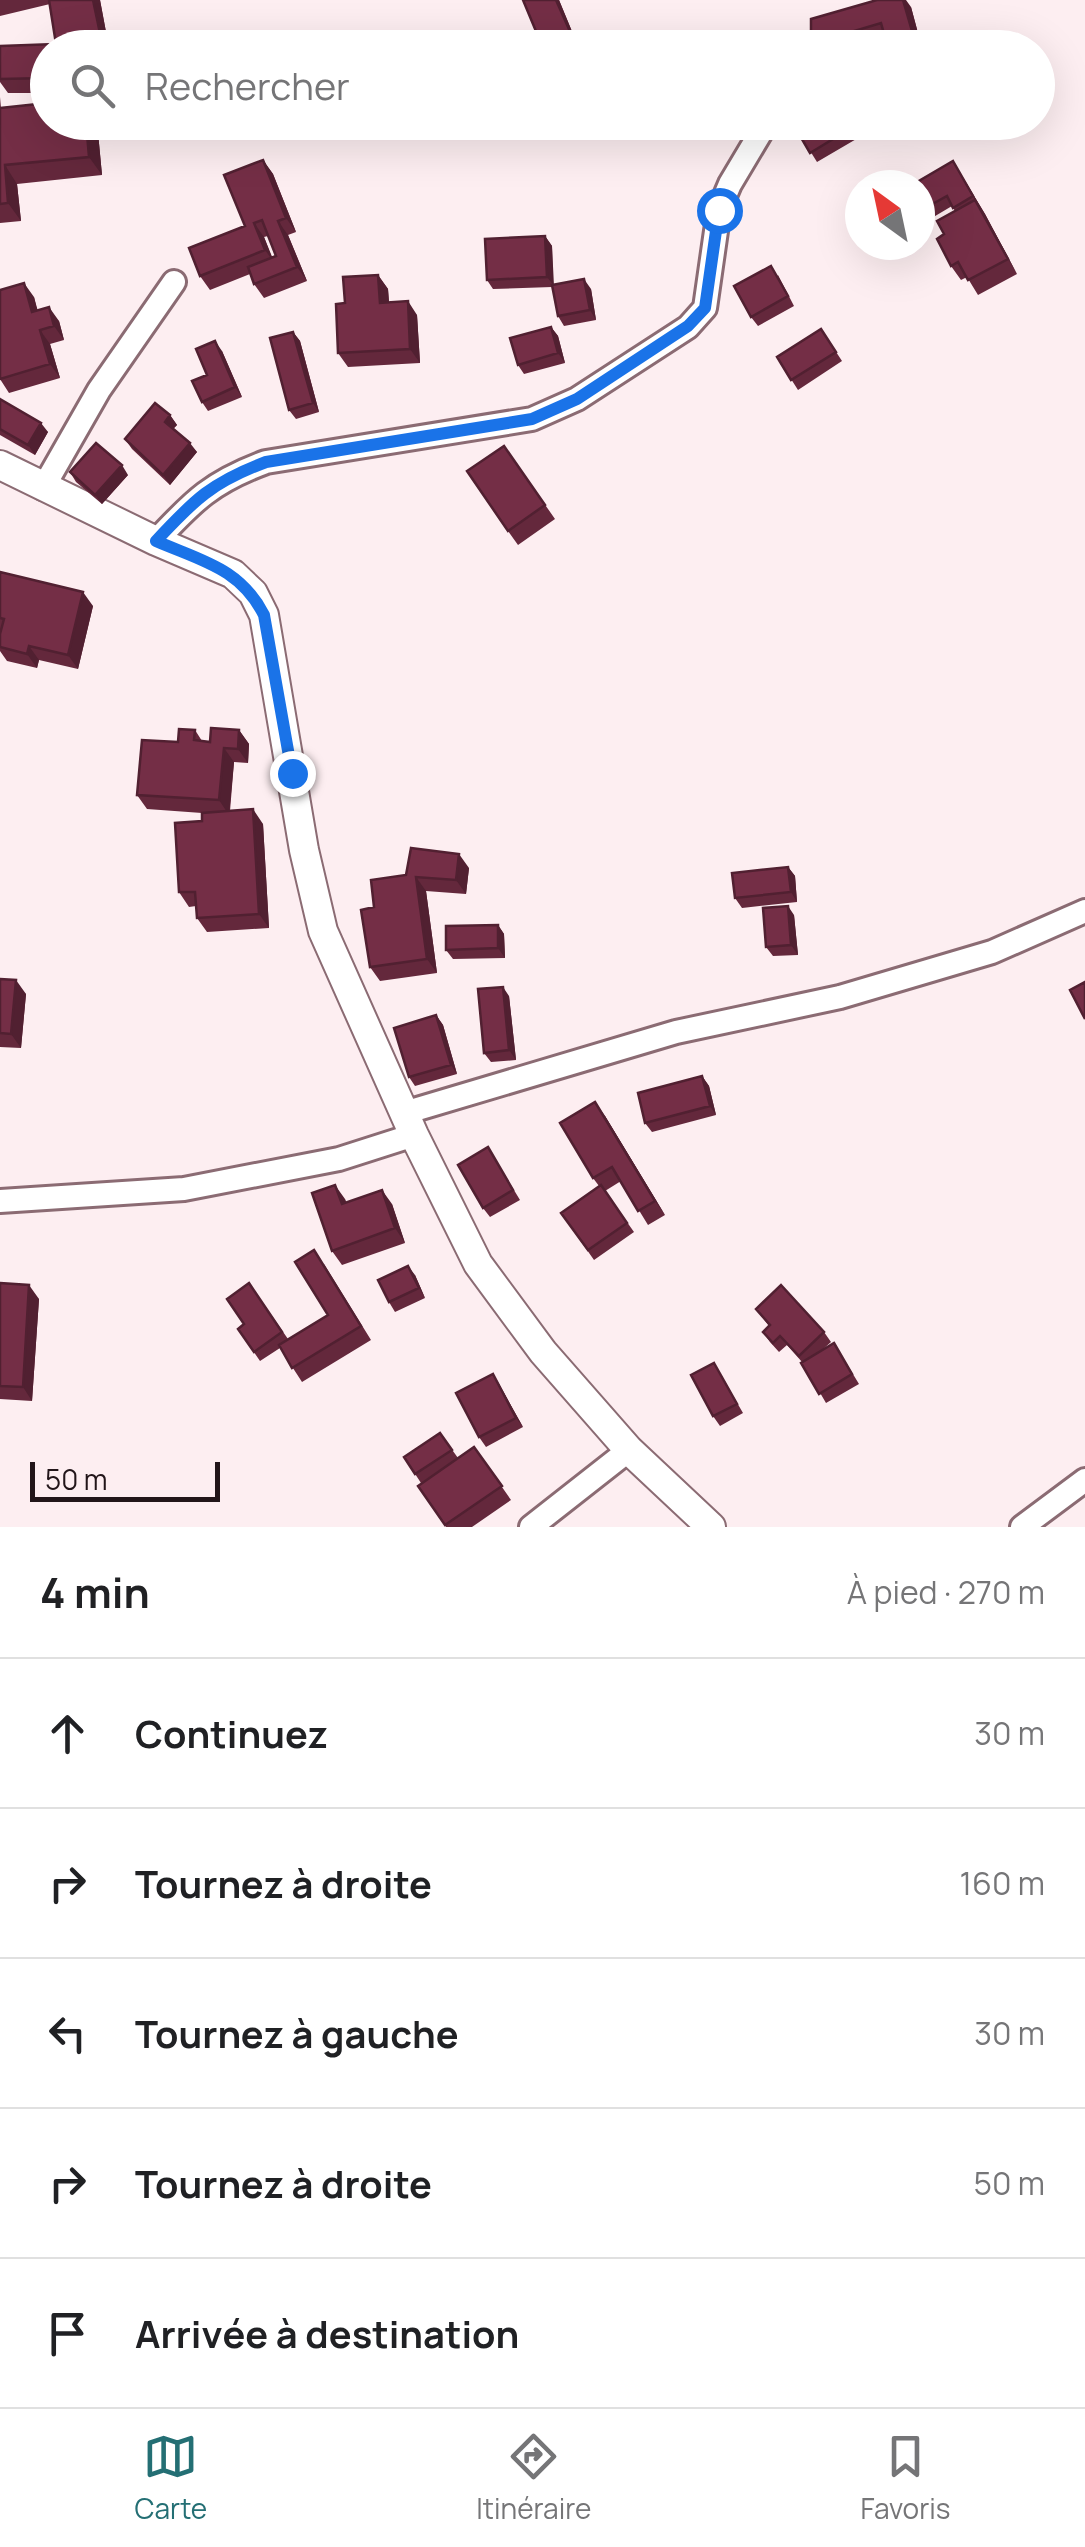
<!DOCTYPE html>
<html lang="fr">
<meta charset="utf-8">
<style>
body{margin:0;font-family:Manrope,sans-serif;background:#f2f2f2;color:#202124}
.compass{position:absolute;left:845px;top:170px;width:90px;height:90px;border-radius:50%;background:#fff;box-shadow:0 10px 40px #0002;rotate:327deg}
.scale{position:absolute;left:30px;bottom:25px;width:190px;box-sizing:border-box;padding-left:10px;border:5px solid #221519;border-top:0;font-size:28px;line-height:35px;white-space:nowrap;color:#221519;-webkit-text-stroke:8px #fdeef1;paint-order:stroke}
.stop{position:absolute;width:30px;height:30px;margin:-22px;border:8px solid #1a73e8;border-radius:50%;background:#fff}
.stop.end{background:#1a73e8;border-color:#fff;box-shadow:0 2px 10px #0008}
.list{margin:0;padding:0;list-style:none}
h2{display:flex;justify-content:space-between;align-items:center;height:130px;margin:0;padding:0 40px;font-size:42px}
h2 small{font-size:32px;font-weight:400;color:#757577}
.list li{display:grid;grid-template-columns:65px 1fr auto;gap:30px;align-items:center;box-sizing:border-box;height:150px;padding:0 40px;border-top:2px solid #e0e0e0}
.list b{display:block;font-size:38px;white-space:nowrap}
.list em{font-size:32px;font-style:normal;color:#757577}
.icon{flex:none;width:55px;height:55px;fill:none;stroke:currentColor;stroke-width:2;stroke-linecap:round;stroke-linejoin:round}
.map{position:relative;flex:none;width:1085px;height:1527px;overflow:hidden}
.search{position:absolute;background:#fff;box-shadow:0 10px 40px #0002;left:30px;right:30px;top:30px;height:110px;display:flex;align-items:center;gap:25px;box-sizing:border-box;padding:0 35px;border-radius:55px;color:#757577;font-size:38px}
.sheet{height:880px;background:#fff}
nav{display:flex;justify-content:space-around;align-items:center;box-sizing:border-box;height:140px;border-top:2px solid #e0e0e0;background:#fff;font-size:28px;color:#757577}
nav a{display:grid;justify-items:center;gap:5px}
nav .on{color:#246f74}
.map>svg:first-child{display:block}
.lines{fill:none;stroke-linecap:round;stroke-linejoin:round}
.minor-casing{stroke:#8b6b73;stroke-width:28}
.tertiary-casing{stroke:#8b6b73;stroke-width:32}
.minor{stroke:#fff;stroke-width:22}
.tertiary{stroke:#fff;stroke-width:28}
.wall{fill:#64283c;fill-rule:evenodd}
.shaded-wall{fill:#512031}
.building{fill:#742e46;stroke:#512031;stroke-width:2.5}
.route{stroke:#1a73e8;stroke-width:12}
</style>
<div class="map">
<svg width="1085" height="1527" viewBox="0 0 1085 1527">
<rect width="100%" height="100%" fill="#fdeef1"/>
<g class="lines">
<defs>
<path id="minor" d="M 43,488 L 99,390 L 174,282
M 156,541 C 194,500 212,482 266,462 L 532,419 L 577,399 L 688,327 L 705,308 L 719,210 L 730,184 L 767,122
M 404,1113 L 676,1032 L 840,997 L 992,952 L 1085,911
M 0,1201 L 184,1189 L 339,1159 L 414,1135
M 531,1527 L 629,1450
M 1022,1527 L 1085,1480"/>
<path id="tertiary" d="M 0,465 L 156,541 L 233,574 L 253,593 L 264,615 L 304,850 L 323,931 L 414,1135 L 478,1264 L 543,1352 L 629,1450 L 711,1527"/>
</defs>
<!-- minor casing -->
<use href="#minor" class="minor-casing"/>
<!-- tertiary casing -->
<use href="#tertiary" class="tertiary-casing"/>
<!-- minor -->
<use href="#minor" class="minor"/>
<!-- tertiary -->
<use href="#tertiary" class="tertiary"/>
</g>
<!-- wall -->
<path class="wall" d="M 0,0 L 100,0 L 109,48 L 48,48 L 48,93 L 8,93 L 0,82 L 0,46 L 56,44 L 50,4 L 0,16 Z
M 559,0 L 578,46 L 575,48 L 543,48 Z
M 911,7 L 922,48 L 888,48 L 886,39 L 864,46 L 864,48 L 813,48 Z
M 0,97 L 1,108 L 97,122 L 102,175 L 17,184 L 21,221 L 0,223 Z
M 792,122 L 864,122 L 870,131 L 817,162 Z
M 263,160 L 273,174 L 296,232 L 288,235 L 307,281 L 264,298 L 254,284 L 250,274 L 210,290 L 200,276 L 245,226 ZM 268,236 L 276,256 L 272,258 L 264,237 Z
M 953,161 L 985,214 L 1017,274 L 978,295 L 967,277 L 961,280 L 951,266 L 944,234 L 955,211 L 952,206 L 920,225 L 920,185 Z
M 545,236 L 552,246 L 553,285 L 591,289 L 596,320 L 564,326 L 558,316 L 552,287 L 493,289 L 487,280 Z
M 378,275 L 388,289 L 389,302 L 417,315 L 420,363 L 348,367 L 338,353 L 345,303 Z
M 778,275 L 794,306 L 758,326 L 751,317 Z
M 34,297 L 37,310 L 59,321 L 64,340 L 50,344 L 60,378 L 9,393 L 0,379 Z
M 551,327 L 558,336 L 565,363 L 524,374 L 518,365 Z
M 821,329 L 842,361 L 798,390 L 777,357 Z
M 293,332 L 300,341 L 319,412 L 296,419 L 289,410 Z
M 222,351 L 242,397 L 208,411 L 202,402 L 207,375 Z
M 0,399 L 48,432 L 35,455 L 0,435 Z
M 170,415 L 177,425 L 173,429 L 197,452 L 170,485 L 132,449 L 125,439 Z
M 504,446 L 555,519 L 518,545 L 508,531 Z
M 70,472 L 128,475 L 102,504 L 76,482 Z
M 0,572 L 93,606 L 78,669 L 39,660 L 37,668 L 7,661 L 0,651 Z
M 195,730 L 202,741 L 210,742 L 239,730 L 249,744 L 248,763 L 234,762 L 230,811 L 263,824 L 269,928 L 207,932 L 197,918 L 196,906 L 189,907 L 179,892 L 202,821 L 202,813 L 147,809 L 137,795 L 178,742 Z
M 788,867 L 795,876 L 797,902 L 742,908 L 735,898 Z
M 469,868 L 466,894 L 426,891 L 437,973 L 380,981 L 370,967 L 374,907 L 406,875 Z
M 794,915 L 798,955 L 773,956 L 766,947 Z
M 498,925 L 504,934 L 505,958 L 453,959 L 446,950 Z
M 0,979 L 26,994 L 21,1048 L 0,1047 Z
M 509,996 L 516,1060 L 491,1062 L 484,1053 Z
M 436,1015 L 443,1025 L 457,1074 L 415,1086 L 409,1077 Z
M 702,1076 L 709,1086 L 716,1115 L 652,1132 L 645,1123 Z
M 605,1116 L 665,1215 L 648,1225 L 621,1181 L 605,1191 L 634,1232 L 594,1260 L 561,1213 L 599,1186 L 593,1178 Z
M 488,1147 L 520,1200 L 490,1217 L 483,1208 Z
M 345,1199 L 346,1203 L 392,1204 L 405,1243 L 342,1265 L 332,1251 Z
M 324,1264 L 371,1340 L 302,1382 L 280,1348 L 260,1361 L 238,1329 L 244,1324 L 249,1283 L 288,1339 L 328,1315 Z
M 415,1275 L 425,1298 L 395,1312 L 389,1302 Z
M 0,1283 L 39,1299 L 32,1401 L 0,1399 Z
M 756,1309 L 824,1332 L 831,1342 L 821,1351 L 834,1343 L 859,1384 L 826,1403 L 802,1362 L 787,1345 L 779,1352 L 770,1342 L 763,1332 L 769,1326 Z
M 714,1363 L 743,1413 L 720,1426 L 713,1416 Z
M 499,1384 L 523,1427 L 486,1447 L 479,1437 Z
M 440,1433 L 458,1458 L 474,1447 L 511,1500 L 472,1527 L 446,1527 L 418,1486 L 421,1483 L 404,1457 Z"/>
<!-- shaded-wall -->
<path class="shaded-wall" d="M 93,0 L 100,0 L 109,48 L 107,48 L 101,38 Z
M 556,0 L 559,0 L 578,46 L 572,36 Z
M 903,0 L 906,0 L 911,7 L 922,48 L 918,48 L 916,45 Z
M 854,31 L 864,46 L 864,48 L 859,48 Z
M 86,122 L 97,122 L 102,175 L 89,157 Z
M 263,160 L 273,174 L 296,232 L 286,218 Z
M 953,161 L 985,214 L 1017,274 L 1008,259 Z
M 5,165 L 17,184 L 21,221 L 8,203 Z
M 278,221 L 288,235 L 307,281 L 297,267 Z
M 254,223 L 264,237 L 275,264 L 265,250 Z
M 545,236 L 552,246 L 554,286 L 547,277 Z
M 378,275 L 388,289 L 390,317 L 380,303 Z
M 584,279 L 591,289 L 596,320 L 590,310 Z
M 24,283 L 34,297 L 42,326 L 32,312 Z
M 408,301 L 417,315 L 420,363 L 410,349 Z
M 49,307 L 59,321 L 64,340 L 54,326 Z
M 551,327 L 558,336 L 565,363 L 558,353 Z
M 40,330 L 50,344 L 60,378 L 50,364 Z
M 293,332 L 300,341 L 319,412 L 313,403 Z
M 215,341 L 222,351 L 242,397 L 235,387 Z
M 170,415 L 177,425 L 171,431 L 165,422 Z
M 41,423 L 48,432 L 35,455 L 28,445 Z
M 190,443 L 197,452 L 170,485 L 163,475 Z
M 122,465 L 128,475 L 102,504 L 95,495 Z
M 83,592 L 93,606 L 78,669 L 68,655 Z
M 29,646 L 39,660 L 37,668 L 27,654 Z
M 239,730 L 249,744 L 248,763 L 238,749 Z
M 224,748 L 234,762 L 229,815 L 219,800 Z
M 253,809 L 263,824 L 269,928 L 259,914 Z
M 459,854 L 469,868 L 466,894 L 456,880 Z
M 788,867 L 795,876 L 797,902 L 791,892 Z
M 416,877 L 426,891 L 437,973 L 427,959 Z
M 788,906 L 794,915 L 798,955 L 791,945 Z
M 498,925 L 504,934 L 505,958 L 498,948 Z
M 16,980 L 26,994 L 21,1048 L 11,1034 Z
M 503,987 L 509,996 L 516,1060 L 509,1050 Z
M 436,1015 L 443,1025 L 457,1074 L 451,1065 Z
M 702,1076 L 709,1086 L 716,1115 L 710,1106 Z
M 595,1102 L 605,1116 L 665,1215 L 655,1201 Z
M 335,1185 L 345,1199 L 352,1218 L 342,1204 Z
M 382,1190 L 392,1204 L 405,1243 L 395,1228 Z
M 408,1266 L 415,1275 L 425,1298 L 419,1288 Z
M 29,1285 L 39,1299 L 32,1401 L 23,1387 Z
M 493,1374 L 499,1384 L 523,1427 L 516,1418 Z"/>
<!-- building -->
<path class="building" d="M 49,0 L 93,0 L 101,38 L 64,46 L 64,48 L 48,48 L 48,78 L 0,79 L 0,46 L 56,44 Z
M 523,0 L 556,0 L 572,36 L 543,48 Z
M 877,0 L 903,0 L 916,45 L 908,48 L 888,48 L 881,23 L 854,31 L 859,48 L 813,48 L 811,39 L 811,19 Z
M 438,34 L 443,48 L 404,48 Z
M 48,103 L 48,122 L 86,122 L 89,157 L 5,165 L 8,203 L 0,204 L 0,108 Z
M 792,122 L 861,122 L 810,153 Z
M 263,160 L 286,218 L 278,221 L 297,267 L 254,284 L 248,267 L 276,256 L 262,220 L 254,223 L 265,250 L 200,276 L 189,248 L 245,226 L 224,175 Z
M 953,161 L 973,196 L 953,208 L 947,196 L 920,211 L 920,185 L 912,185 Z
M 975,200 L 1008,259 L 968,280 L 958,262 L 951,266 L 937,239 L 944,234 L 937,221 Z
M 545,236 L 547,277 L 487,280 L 485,239 Z
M 771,266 L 788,296 L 751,317 L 734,286 Z
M 378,275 L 380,303 L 408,301 L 410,349 L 338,353 L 336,304 L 345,303 L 343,277 Z
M 584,279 L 590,310 L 558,316 L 552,285 Z
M 24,283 L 32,312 L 49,307 L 54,326 L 40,330 L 50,364 L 0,379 L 0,290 Z
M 551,327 L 558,353 L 518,365 L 510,338 Z
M 821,329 L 836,352 L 791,380 L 777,357 Z
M 293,332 L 313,403 L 289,410 L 270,338 Z
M 215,341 L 235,387 L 202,402 L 192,381 L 207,375 L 196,349 Z
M 0,399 L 41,423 L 28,445 L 0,429 Z
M 155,403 L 170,415 L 165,422 L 190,443 L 163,475 L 125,439 Z
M 96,443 L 122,465 L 95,495 L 70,472 Z
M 504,446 L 545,505 L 508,531 L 467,471 Z
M 0,572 L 83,592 L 68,655 L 29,646 L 27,654 L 0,647 L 0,634 L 4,619 L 0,618 Z
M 211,728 L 239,730 L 238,749 L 224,748 L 219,800 L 137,795 L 142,740 L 178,742 L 179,729 L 195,730 L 194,740 L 210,742 Z
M 253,809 L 259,914 L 197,918 L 195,892 L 179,892 L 175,823 L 202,821 L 202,813 Z
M 411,848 L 459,854 L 456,880 L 416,877 L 427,959 L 370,967 L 361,910 L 374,907 L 371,880 L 406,875 Z
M 788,867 L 791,892 L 735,898 L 732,873 Z
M 788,906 L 791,945 L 766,947 L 763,908 Z
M 498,925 L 498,948 L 446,950 L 446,926 Z
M 0,979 L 16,980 L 11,1034 L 0,1033 Z
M 1085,982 L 1085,1019 L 1070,990 Z
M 503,987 L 509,1050 L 484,1053 L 478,989 Z
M 436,1015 L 451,1065 L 409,1077 L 394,1028 Z
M 702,1076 L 710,1106 L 645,1123 L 638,1093 Z
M 595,1102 L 655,1201 L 638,1211 L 612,1167 L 593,1178 L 560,1123 Z
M 488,1147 L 513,1190 L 483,1208 L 458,1165 Z
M 335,1185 L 342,1204 L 382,1190 L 395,1228 L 332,1251 L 312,1193 Z
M 601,1185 L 627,1223 L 588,1250 L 561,1213 Z
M 314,1250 L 361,1326 L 292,1368 L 279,1345 L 328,1315 L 295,1262 Z
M 408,1266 L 419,1288 L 389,1302 L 378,1280 Z
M 0,1283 L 29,1285 L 23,1387 L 0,1386 Z
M 249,1283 L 282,1332 L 254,1352 L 238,1329 L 244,1324 L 227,1299 Z
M 781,1285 L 824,1332 L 799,1356 L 780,1336 L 773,1343 L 763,1332 L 770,1325 L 756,1309 Z
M 834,1343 L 852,1374 L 819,1394 L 801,1363 Z
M 714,1363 L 737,1404 L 713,1416 L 691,1375 Z
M 493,1374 L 516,1418 L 479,1437 L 456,1393 Z
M 440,1433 L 452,1450 L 415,1474 L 404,1457 Z
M 474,1447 L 502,1486 L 445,1525 L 418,1486 Z"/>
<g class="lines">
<!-- route -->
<path class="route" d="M 292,773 L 264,615 C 240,568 202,561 156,541 C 194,500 212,482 266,462 L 532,419 L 577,399 L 688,326 L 705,308 L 719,210"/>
</g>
</svg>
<svg class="compass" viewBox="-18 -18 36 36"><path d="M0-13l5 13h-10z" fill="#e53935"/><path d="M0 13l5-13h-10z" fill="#757577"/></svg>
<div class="scale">50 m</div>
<div class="stop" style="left:719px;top:210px"></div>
<div class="stop end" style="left:292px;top:773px"></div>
<div class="search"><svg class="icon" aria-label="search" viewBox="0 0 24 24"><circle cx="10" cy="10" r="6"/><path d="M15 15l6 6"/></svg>Rechercher</div>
</div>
<section class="sheet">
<h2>4 min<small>À pied · 270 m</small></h2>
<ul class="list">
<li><svg class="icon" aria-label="ahead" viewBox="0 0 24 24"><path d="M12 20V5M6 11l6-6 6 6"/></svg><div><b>Continuez</b></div><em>30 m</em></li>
<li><svg class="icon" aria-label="right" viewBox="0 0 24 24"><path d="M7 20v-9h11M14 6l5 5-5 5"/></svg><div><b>Tournez à droite</b></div><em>160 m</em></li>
<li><svg class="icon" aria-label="left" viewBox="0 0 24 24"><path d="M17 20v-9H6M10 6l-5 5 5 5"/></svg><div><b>Tournez à gauche</b></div><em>30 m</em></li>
<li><svg class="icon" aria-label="right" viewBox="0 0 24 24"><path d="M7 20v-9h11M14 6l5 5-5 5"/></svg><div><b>Tournez à droite</b></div><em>50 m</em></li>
<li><svg class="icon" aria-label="arrive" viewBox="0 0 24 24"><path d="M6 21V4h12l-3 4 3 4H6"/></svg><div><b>Arrivée à destination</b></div></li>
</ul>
</section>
<nav>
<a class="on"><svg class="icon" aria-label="map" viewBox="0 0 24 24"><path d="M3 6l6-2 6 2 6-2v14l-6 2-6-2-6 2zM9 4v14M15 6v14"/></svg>Carte</a>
<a><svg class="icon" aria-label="directions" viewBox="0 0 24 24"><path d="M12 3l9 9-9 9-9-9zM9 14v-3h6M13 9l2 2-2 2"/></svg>Itinéraire</a>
<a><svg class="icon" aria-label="saved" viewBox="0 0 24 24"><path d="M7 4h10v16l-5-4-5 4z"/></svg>Favoris</a>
</nav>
